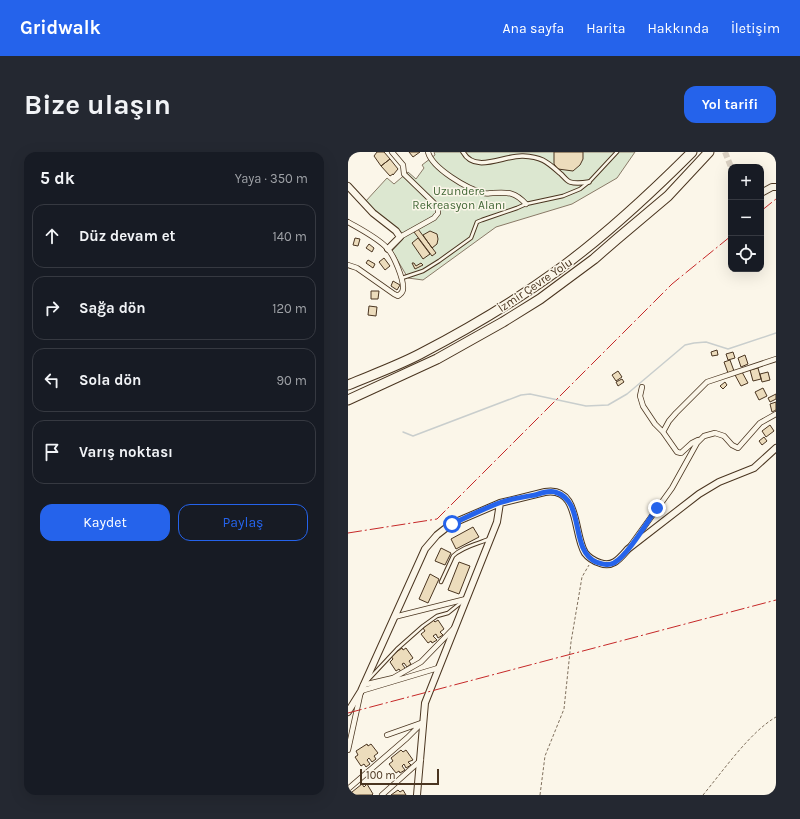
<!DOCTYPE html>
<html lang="tr">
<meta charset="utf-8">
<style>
body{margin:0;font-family:Karla,sans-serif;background:#242831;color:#f1f3f6}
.controls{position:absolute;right:12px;top:12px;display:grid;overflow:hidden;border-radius:8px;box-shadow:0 4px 16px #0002}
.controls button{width:36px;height:36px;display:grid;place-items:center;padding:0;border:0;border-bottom:1px solid #363941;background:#171b24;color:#f1f3f6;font:20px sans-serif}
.scale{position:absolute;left:12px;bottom:10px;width:79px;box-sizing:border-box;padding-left:4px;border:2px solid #4a3520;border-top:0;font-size:11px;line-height:14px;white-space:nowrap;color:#4a3520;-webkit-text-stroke:3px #fbf6e9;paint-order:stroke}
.stop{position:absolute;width:12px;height:12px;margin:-9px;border:3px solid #2563eb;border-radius:50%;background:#fff}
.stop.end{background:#2563eb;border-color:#fff;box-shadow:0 1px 4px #0008}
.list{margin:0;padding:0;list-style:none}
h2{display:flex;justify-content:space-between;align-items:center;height:52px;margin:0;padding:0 16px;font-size:17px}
h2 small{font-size:13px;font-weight:400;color:#9ea1a6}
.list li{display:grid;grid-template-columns:26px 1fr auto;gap:12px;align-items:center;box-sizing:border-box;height:64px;margin:0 8px 8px;padding:0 8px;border:1px solid #363941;border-radius:12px}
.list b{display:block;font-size:15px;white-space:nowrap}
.list em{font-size:13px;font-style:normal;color:#9ea1a6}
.actions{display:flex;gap:8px;padding:12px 16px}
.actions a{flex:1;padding:9px 0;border:1px solid #2563eb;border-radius:12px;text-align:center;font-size:14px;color:#2563eb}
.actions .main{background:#2563eb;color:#fff}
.icon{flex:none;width:22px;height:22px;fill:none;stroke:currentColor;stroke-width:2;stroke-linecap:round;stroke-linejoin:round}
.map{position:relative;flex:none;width:428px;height:643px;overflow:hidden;border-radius:12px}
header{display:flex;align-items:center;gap:24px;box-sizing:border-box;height:56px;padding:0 20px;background:#2563eb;color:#fff}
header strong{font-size:19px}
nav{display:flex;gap:22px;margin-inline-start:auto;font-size:14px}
.intro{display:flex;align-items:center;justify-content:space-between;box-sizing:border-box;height:96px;padding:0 24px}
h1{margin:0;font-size:28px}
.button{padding:10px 18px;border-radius:12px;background:#2563eb;color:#fff;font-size:14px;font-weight:700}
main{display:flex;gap:24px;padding:0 24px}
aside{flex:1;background:#171b24;border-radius:12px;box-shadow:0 4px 16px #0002}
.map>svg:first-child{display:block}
.green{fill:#dce7d0;stroke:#887966}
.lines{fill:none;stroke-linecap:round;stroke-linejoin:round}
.stream{stroke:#c9cecd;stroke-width:1.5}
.building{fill:#ecdcbc;stroke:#4a3520}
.tertiary-tunnel{stroke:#d8cfc1;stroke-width:6;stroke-dasharray:6 3;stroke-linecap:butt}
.service-casing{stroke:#4a3520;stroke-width:4.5}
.pedestrian-casing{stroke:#4a3520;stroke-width:5.5}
.minor-casing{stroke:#4a3520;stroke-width:6}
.tertiary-casing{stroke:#4a3520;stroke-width:8}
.motorway-casing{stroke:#4a3520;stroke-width:11}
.path{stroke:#7f6f5c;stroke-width:1;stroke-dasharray:3 2;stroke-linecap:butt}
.service{stroke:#fbf6e9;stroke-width:2.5}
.pedestrian{stroke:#fbf6e9;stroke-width:3.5}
.minor{stroke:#fbf6e9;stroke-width:4.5}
.tertiary{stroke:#fbf6e9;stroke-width:6}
.motorway{stroke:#fbf6e9;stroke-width:9}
.power{stroke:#c62828;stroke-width:1;stroke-dasharray:14 3 2 3;stroke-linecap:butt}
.route{stroke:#2563eb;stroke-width:5}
.labels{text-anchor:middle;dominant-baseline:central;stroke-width:3;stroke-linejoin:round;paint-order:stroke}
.park-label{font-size:12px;fill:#436837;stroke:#fbf6e9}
.street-label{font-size:12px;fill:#4a3520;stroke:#fbf6e9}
</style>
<header>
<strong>Gridwalk</strong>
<nav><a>Ana sayfa</a><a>Harita</a><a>Hakkında</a><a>İletişim</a></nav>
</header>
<div class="intro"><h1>Bize ulaşın</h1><a class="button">Yol tarifi</a></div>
<main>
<aside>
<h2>5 dk<small>Yaya · 350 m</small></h2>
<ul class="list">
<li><svg class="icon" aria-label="ahead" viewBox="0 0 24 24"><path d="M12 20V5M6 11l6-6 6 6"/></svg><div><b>Düz devam et</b></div><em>140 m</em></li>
<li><svg class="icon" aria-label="right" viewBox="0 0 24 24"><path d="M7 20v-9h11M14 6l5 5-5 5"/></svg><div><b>Sağa dön</b></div><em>120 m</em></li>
<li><svg class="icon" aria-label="left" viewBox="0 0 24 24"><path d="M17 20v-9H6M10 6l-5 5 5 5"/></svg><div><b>Sola dön</b></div><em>90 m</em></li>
<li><svg class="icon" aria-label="arrive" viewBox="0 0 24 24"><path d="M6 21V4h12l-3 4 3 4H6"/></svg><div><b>Varış noktası</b></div></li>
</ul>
<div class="actions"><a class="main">Kaydet</a><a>Paylaş</a></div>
</aside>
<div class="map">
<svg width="428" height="643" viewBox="0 0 428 643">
<rect width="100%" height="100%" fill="#fbf6e9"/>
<!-- green -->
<path class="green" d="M 86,0 L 287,0 L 269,26 L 224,52 L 148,75 L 75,128 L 60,126 L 44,99 L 55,87 L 53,81 L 17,50 L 39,26 L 46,32 L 60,20 L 68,27 L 76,16 L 74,13 L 87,3 Z"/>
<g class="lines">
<!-- stream -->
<path class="stream" d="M 55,280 L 65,284 L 173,243 L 182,242 L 238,254 L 260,253 L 279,242 L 337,193 L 346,191 L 358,190 L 380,197 L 428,181"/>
</g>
<!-- building -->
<path class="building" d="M 29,0 L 36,0 L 42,7 L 33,14 L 26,4 Z
M 61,0 L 72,0 L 65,5 Z
M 206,0 L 235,0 L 235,7 L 232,13 L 225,19 L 210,17 L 206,12 Z
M 42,7 L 50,17 L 45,23 L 45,22 L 42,24 L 33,14 Z
M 70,77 L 88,101 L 84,104 L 66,80 Z
M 82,79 L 89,82 L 90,87 L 89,92 L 84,96 L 75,83 Z
M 7,86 L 12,87 L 10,94 L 5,93 Z
M 70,86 L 82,102 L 75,107 L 64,91 Z
M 21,92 L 26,96 L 24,100 L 18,96 Z
M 36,106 L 42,114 L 37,118 L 31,110 Z
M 20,108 L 27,112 L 25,116 L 18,111 Z
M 64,111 L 66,111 L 68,114 L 73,111 L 75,113 L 67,117 Z
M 45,129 L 52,133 L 49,138 L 43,134 Z
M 23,139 L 31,139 L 30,147 L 23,147 Z
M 21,154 L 29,155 L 28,164 L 20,163 Z
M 369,198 L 370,203 L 364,204 L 363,200 Z
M 385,200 L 387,206 L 380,208 L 378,202 Z
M 397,203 L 400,212 L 393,215 L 390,206 Z
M 382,208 L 386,219 L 380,221 L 376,210 Z
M 410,216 L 413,227 L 405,229 L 402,218 Z
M 270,219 L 274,225 L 268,229 L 264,223 Z
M 394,220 L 400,231 L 393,234 L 387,223 Z
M 420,220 L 422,228 L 414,230 L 412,222 Z
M 274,227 L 276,230 L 270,234 L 268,230 Z
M 377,230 L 379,233 L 375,237 L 372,234 Z
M 415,236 L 419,244 L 411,248 L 407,240 Z
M 428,242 L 428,247 L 422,250 L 420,246 Z
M 428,250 L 428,258 L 424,260 L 422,252 Z
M 422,273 L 426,279 L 418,285 L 414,279 Z
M 416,285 L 419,289 L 414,293 L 411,289 Z
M 125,375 L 131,385 L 108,397 L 103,387 Z
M 93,396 L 103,401 L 97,413 L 87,409 Z
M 111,410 L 122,414 L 111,442 L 100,438 Z
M 82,422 L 91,427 L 80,451 L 71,447 Z
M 85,468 L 87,470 L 90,468 L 96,477 L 92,480 L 95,483 L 90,486 L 88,482 L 85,484 L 89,488 L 84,491 L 83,489 L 80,491 L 73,482 L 77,479 L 75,476 Z
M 54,496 L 55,498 L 58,496 L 65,506 L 61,509 L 63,512 L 59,515 L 56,511 L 54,512 L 57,516 L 53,520 L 51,517 L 48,519 L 42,510 L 45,507 L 43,504 Z
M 19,592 L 20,594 L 23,592 L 30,601 L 26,604 L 28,607 L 24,610 L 21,606 L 19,608 L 22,612 L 18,615 L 16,612 L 13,614 L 7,605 L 10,603 L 8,599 Z
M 53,598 L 55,600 L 58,598 L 65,608 L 60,610 L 63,613 L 58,616 L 56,612 L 54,614 L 57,618 L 52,621 L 51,619 L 48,621 L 41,612 L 45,609 L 43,606 Z
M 14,632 L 16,635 L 19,632 L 25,642 L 24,643 L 6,643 L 4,640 Z
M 50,638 L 52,640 L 55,638 L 58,643 L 43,643 Z"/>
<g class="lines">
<!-- tertiary-tunnel -->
<path class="tertiary-tunnel" d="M 377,0 L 383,15"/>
<defs>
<path id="service" d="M 54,126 L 75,119 L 91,109 L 123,86 L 129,70 L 134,68 L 169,56 L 178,52 L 215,44 L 232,37 L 242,29 L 269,0
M 93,430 L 105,404 C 114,395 129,392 141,387
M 20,528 L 49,497 L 75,474 L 89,464 L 100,461 L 115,449"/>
<path id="pedestrian" d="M 115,0 C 127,22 156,3 175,4 C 195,5 199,10 213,22 C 216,25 219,29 222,30 C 228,32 235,31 241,30"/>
<path id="minor" d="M 44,0 L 55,13 L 56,22 L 90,55 L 90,61 L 86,66 L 52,85
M 80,0 C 84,16 119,37 136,41 C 138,42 142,41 145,41 C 160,40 167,40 178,52
M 0,70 C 12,77 30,86 39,96 C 46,103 56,128 55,137 C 55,141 52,142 50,144 L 46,142 L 9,116 L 0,113
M 294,235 L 292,244 L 295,254 L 307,272 L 315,280 L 329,300 L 333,301 L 344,291 L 350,288
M 315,280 L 321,269 L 328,261 L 359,230 L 428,207
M 283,393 L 324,336 L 349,291 L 356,284 L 367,281 L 376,284 L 384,293 L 390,296 L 412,271 L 428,262
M 46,465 L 118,447
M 15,533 L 45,526 L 73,510 L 106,476
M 39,583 L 73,571
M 0,598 L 13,539 L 90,516
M 0,637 L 59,586 L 75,570
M 34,643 L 73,608"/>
<path id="tertiary" d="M 0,34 L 25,61 L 48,79 L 52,85 L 40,97
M 413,41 L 424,35 L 428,35
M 0,560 L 13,539 L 77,397 L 89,383 L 103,372 L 152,351 L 197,340 C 232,334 225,382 237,401 C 240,405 246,409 252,411 C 265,416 272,406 280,397 L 351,342 L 371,330 L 406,316 L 428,296
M 69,643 L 77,551 L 149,370 L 152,351"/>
<path id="motorway" d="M 0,233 C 24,223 49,214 72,202 C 120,177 166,150 210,118 C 258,83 302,42 344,0
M 0,248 L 89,207 L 155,170 L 192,147 L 246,107 L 269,87 L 320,44 L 361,0"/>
</defs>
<!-- service casing -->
<use href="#service" class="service-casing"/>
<!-- pedestrian casing -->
<use href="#pedestrian" class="pedestrian-casing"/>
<!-- minor casing -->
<use href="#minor" class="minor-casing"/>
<!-- tertiary casing -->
<use href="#tertiary" class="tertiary-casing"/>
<!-- motorway casing -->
<use href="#motorway" class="motorway-casing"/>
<!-- path -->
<path class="path" d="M 192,643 L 197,604 L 216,557 L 223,490 L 234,425 L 241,413
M 355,643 C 375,619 402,580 428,565"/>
<!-- service -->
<use href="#service" class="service"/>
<!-- pedestrian -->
<use href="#pedestrian" class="pedestrian"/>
<!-- minor -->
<use href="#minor" class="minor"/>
<!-- tertiary -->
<use href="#tertiary" class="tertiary"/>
<!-- motorway -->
<use href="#motorway" class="motorway"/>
<!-- power -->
<path class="power" d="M 413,59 L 428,47
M 0,381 L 89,367 L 324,132 L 383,84
M 0,561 L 428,448"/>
</g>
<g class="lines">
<!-- route -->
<path class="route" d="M 104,372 C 119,365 135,357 151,351 C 162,347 175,345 187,343 C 193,341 201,338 207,340 C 238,349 221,397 248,410 C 254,412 260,414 266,411 C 280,403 299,370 309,356"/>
</g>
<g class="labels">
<!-- park labels -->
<g class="park-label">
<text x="111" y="39">Uzundere<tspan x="111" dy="14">Rekreasyon Alanı</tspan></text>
</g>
<!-- street labels -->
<g class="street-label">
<text transform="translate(187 133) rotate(-34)">İzmir Çevre Yolu</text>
</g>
</g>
</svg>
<div class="controls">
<button>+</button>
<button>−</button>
<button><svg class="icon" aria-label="locate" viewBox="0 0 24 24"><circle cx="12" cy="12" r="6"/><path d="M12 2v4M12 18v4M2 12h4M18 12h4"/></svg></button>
</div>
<div class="scale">100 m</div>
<div class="stop" style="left:104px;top:372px"></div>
<div class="stop end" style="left:309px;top:356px"></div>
</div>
</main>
